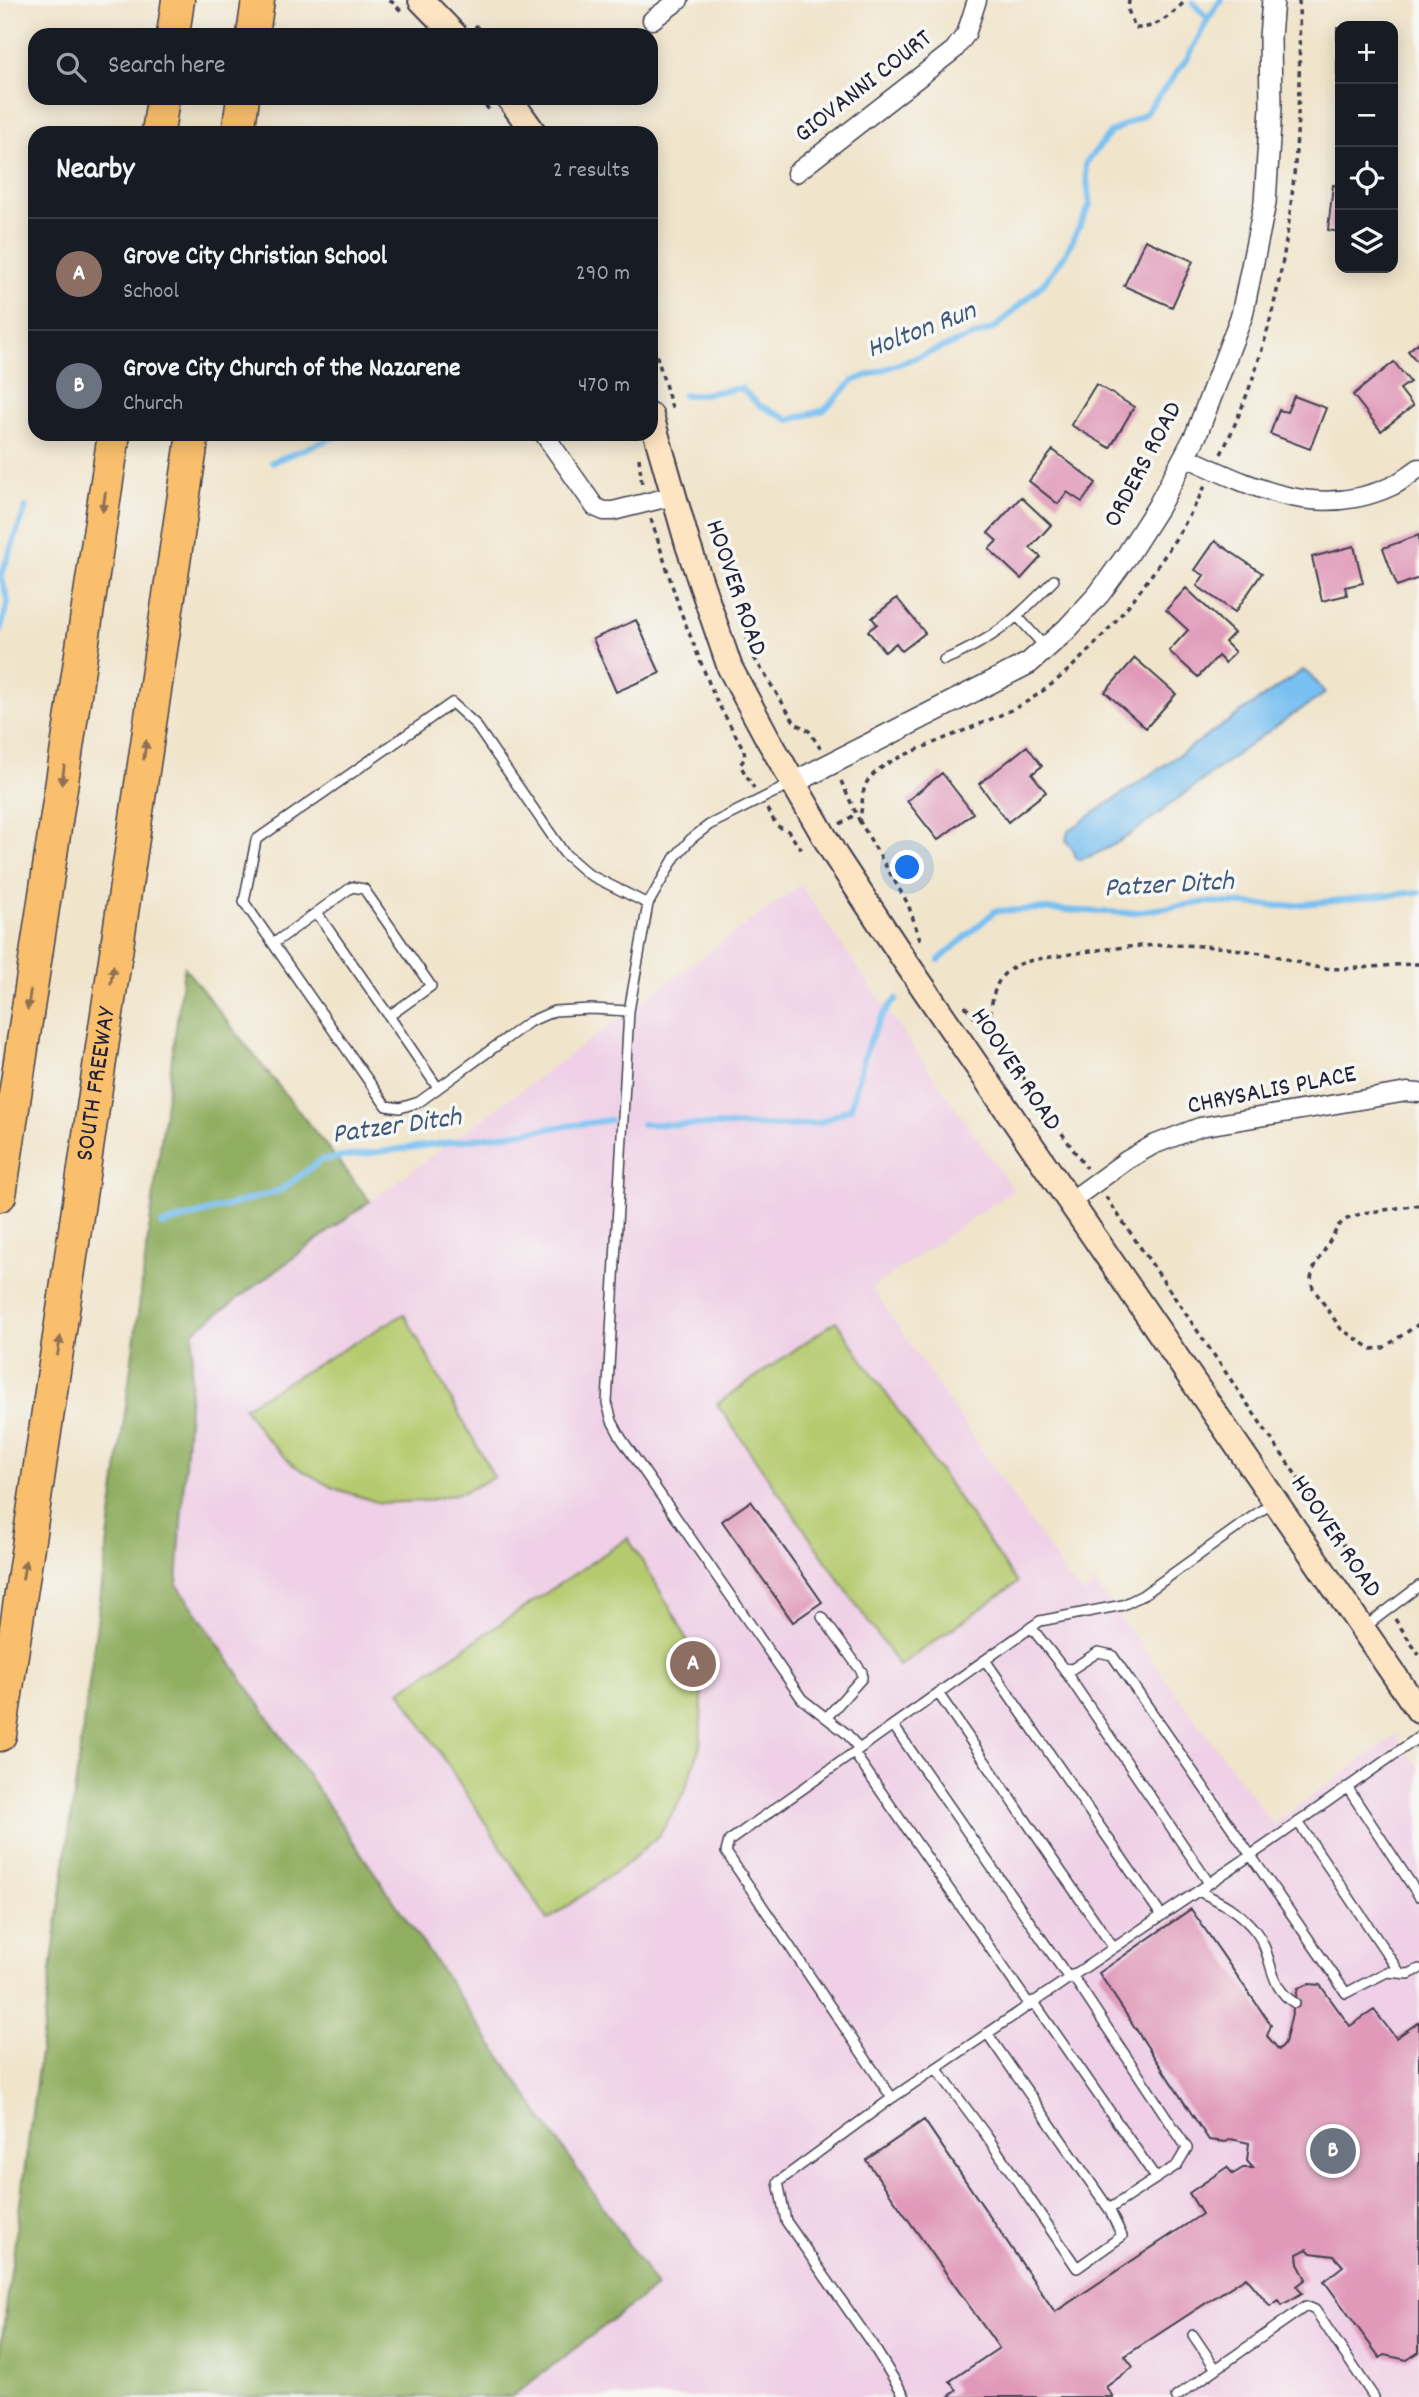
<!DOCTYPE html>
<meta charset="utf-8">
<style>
body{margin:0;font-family:Dekko,sans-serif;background:#242831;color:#f1f3f6}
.controls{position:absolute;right:21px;top:21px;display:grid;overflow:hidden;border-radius:14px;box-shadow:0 4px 18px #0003}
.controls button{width:63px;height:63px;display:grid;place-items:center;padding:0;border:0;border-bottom:2px solid #363941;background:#171b24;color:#f1f3f6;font:35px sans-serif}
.you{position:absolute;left:908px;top:868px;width:24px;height:24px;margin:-18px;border:5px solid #fff;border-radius:50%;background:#1a73e8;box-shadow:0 0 0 10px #1a73e833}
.badge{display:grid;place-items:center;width:46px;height:46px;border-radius:50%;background:#d1495b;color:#fff;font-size:23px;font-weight:700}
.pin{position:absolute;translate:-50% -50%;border:4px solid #fff;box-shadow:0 2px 7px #0006}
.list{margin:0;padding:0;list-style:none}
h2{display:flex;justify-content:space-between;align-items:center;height:91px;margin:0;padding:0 28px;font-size:30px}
h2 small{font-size:23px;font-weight:400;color:#9ea1a6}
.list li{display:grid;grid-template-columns:46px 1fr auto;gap:21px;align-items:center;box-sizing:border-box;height:112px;padding:0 28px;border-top:2px solid #363941}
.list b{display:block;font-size:26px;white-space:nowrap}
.list p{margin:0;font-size:23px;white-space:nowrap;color:#9ea1a6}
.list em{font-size:23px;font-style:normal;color:#9ea1a6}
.icon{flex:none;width:38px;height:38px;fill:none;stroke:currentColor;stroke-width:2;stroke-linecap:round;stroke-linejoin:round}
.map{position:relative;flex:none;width:1419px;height:2397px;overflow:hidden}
.search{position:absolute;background:#171b24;box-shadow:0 4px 18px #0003;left:28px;top:28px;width:630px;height:77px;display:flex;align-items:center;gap:18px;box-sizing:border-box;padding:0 24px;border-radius:21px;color:#9ea1a6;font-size:26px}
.panel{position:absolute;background:#171b24;box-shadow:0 4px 18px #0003;left:28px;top:126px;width:630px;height:315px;border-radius:21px}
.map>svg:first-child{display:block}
.built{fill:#efd0e6}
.green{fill:#b5ca6e;stroke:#6c7654;stroke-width:2}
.forest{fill:#90ae61;stroke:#59684e;stroke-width:2}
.water{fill:#78c0f1;stroke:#4d7196;stroke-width:2}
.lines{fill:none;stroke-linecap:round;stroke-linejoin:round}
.stream{stroke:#78c0f1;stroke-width:6}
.building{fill:#e099b9}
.service-casing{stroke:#413f51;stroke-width:12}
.minor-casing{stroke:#413f51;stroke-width:21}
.tertiary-casing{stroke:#413f51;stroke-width:24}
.secondary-casing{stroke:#413f51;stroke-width:28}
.motorway-casing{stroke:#413f51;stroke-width:35}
.path{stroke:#413f51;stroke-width:3.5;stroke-dasharray:5 5;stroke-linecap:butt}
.service{stroke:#fff;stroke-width:9}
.minor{stroke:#fff;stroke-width:18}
.tertiary{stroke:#fff;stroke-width:21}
.secondary{stroke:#fde5c4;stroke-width:24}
.motorway{stroke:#f9bf6c;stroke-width:32}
.oneway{fill:#8e7054}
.labels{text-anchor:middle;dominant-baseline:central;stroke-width:7;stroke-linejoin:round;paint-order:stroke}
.street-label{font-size:26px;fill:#22223b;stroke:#f6f6f2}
.water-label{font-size:28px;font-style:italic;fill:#40597b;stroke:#f6f6f2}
</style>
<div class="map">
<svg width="1419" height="2397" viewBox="0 0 1419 2397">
<rect width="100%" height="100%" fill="#f6f6f2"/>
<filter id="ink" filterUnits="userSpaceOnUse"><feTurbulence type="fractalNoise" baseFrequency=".0143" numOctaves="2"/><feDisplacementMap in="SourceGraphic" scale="14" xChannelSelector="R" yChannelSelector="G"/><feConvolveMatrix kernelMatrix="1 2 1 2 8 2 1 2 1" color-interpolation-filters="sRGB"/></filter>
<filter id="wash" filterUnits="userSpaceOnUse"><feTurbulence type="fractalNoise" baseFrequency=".00686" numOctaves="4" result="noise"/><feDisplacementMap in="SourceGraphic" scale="28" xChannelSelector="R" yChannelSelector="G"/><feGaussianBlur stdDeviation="1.57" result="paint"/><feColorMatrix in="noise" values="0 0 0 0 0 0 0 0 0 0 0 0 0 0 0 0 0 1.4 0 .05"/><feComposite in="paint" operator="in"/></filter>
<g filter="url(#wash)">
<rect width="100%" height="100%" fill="#f0e4cb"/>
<!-- built -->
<path class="built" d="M 800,885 L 1013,1190 L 872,1288 L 1071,1582 L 1083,1593 L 1095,1584 L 1273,1824 L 1396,1735 L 1419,1769 L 1419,2397 L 511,2397 L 656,2285 L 177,1584 L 194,1331 Z"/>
<!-- green -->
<path class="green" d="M 404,1314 L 494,1477 L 464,1492 L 425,1501 L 380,1503 L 333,1488 L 293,1465 L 263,1435 L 244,1407 Z
M 836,1321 L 1017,1583 L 899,1666 L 717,1404 Z
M 628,1538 L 677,1619 L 696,1660 L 702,1698 L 700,1746 L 684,1793 L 660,1834 L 629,1862 L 548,1920 L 400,1691 Z"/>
<!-- forest -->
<path class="forest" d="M 184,967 L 370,1201 L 194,1331 L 177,1584 L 657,2286 L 511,2397 L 0,2397 L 0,2354 Z"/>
<!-- water -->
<path class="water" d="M 1303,670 L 1312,677 L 1325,692 L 1319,698 C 1270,728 1225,763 1179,798 C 1148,821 1117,849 1079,860 L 1076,858 L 1073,849 L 1066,841 L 1068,831 Z"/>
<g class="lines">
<!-- stream -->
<path class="stream" d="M 1193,3 L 1208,19
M 684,395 L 696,395 L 741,388 L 759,405 L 790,420 L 824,410 L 853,381 L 995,328 L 1044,283 L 1066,253 L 1090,205 L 1085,164 L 1111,132 L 1145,114 L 1188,58 L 1208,19 L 1221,0
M 272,462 L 342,434
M 0,632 L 8,602 L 1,576 L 26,507
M 939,960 L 995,911 L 1040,909 L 1129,913 L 1207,902 L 1284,906 L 1419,892
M 642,1124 L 790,1126 L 819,1123 L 851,1108 C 860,1071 868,1027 896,999
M 162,1225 L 281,1190 L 321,1160 L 610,1120"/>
</g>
<g id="blocks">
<!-- building -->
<path class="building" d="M 1337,28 L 1340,28 L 1340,75 L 1337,75 Z
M 1333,185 L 1340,186 L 1340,232 L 1328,230 Z
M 1145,240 L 1193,261 L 1172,307 L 1124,286 Z
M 1419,342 L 1419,364 L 1408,351 Z
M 1394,362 L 1410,382 L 1400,389 L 1413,406 L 1381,431 L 1353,395 Z
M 1096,384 L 1134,407 L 1110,448 L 1071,425 Z
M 1294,396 L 1326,408 L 1310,449 L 1270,434 L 1279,410 L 1287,412 Z
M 1053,450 L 1096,483 L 1082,502 L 1067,492 L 1058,504 L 1029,481 Z
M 1021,497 L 1051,525 L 1030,548 L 1041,557 L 1021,579 L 989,549 L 997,541 L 988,533 Z
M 1419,535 L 1419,578 L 1397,586 L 1383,548 Z
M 1215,541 L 1262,573 L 1235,612 L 1197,586 L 1204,575 L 1195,570 Z
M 1354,546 L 1363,583 L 1345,587 L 1347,595 L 1322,601 L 1312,557 Z
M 1186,588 L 1234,633 L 1225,642 L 1235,652 L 1225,663 L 1218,656 L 1198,677 L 1169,651 L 1188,630 L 1166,610 Z
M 897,598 L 925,633 L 902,651 L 896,643 L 885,652 L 868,631 L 877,624 L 872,618 Z
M 636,620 L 660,673 L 616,692 L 593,639 Z
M 1135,658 L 1176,694 L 1146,728 L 1105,692 Z
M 1027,746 L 1042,766 L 1032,774 L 1046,792 L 1008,822 L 979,784 Z
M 942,773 L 973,813 L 938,840 L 907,801 Z
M 751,1501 L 822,1602 L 793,1622 L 722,1521 Z
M 1191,1909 L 1271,2025 L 1267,2036 L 1279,2050 L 1285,2043 L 1298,1988 L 1309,1984 L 1320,1985 L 1350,2026 L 1374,2010 L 1396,2038 L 1419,2022 L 1419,2352 L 1407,2360 L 1384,2355 L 1380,2358 L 1324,2281 L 1343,2266 L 1334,2256 L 1311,2253 L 1307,2249 L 1297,2254 L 1298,2264 L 1306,2279 L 1297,2286 L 1302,2293 L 1282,2305 L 1279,2300 L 1270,2306 L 1246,2277 L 1125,2356 L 1133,2367 L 1106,2387 L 1113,2397 L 948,2397 L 957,2390 L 950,2381 L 999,2348 L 866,2160 L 924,2120 L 1055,2312 L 1202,2214 L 1189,2193 L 1227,2167 L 1233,2174 L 1243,2168 L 1253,2168 L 1247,2161 L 1249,2143 L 1231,2139 L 1226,2142 L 1209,2140 L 1099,1973 Z"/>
</g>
</g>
<g filter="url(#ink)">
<use href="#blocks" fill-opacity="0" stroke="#413f51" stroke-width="2"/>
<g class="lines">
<defs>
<path id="service" d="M 1018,617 L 1045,647
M 944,660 C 994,640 1017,618 1054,580
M 793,783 L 709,825 L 691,839 L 675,857 L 648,904 L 629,1011 L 607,1403 L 612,1421 L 621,1438 L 802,1699 L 847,1734 L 859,1749
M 317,913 L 389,1016
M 274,943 L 352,887 L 364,889 L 431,986 L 389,1016 L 438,1088
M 629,1011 L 591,1009 L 554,1011 L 529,1022 L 419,1102 L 400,1108 L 386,1106 L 244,902 L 256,840 L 452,703 L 475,724 L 564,853 L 588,874 L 648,904
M 822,1617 L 862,1672 L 862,1678 L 827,1717
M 1031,1627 L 1063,1668 L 1072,1669 L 1098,1652 L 1112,1655 L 1346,1993 L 1387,1972 L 1409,1974 L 1419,1969
M 1365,1627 L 1419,1586
M 985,1660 L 1161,1915
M 1063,1668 L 1209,1883
M 938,1693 L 1113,1947
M 893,1725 L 1068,1977
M 854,1753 L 1029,2004
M 1347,1787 L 1419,1896
M 1298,1822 L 1400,1973
M 1198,1891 C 1220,1901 1241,1912 1256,1932 C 1274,1955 1267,1987 1295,2003
M 1033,2001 L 1156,2178
M 987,2033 L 1109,2209
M 936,2068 L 986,2135 L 1077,2268 L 1122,2236 L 1109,2209 L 1177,2165 L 1187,2148 L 1072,1975
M 892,2098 L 726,1852 L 729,1841 L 1040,1621 L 1123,1605 L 1143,1595 L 1273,1502
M 1193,2335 L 1216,2369
M 905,2397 L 874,2347 L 786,2221 L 778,2182 L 892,2098 L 1266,1845 L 1419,1737
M 1176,2397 L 1306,2306 L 1315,2310 L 1374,2397"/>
<path id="minor" d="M 652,20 L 679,0
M 796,173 L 954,50 L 966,34 L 977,0
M 544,434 L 595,507 L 604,511 L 613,511 L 673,496
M 1184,456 C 1252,487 1317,521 1392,486 C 1401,482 1410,474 1419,468
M 1069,1202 L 1127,1160 L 1153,1145 L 1200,1127 L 1407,1092 L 1419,1093"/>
<path id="tertiary" d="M 795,782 L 1029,663 L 1067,629 L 1099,594 L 1128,554 L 1158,507 L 1196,435 L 1242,315 L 1265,203 L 1271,107 L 1270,37 L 1273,0"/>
<path id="secondary" d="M 421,0 L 455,35
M 509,98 L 534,133
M 651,416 L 688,545 L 730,668 L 767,737 L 835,855 L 905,961 L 1419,1711"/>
<g id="motorway">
<path d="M 173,35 L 178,0"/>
<path d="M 253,35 L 258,0"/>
<path d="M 158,133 L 163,98"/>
<path d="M 238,133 L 243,98"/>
<path d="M 0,1195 L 114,434"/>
<path id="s1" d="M 0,1735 L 193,434"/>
</g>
</defs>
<!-- service casing -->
<use href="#service" class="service-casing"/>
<!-- minor casing -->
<use href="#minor" class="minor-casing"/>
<!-- tertiary casing -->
<use href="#tertiary" class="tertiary-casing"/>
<!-- secondary casing -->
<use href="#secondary" class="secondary-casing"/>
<!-- motorway casing -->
<use href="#motorway" class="motorway-casing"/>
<!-- path -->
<path class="path" d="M 390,0 L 403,13
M 1129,0 L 1128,10 L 1135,28 C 1156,29 1172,15 1186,0
M 475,25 L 484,35
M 479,98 L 491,112
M 556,126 L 561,133
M 651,336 L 672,408
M 1221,454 C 1291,314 1302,154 1299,0
M 639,458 L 642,485
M 651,519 L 680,610 L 715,698 L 744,750 L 745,758 L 740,765 L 754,788
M 735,612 L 742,622 L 750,651 L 795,723 L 809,731 L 820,748
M 841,781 L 859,820 C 864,807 860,790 869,779 C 883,762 909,753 929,745 C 959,732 1004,716 1031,699 C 1098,656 1170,558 1205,486
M 767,809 L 777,826 L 788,831 L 800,848 L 806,844
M 859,820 L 908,904 L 921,942
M 840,824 L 856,814
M 965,1006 L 1016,1067 L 1086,1168
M 989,1034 C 991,1013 990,983 1009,970 C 1024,959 1047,958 1065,955 C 1136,943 1196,941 1266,954 C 1285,957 1304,966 1323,968 C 1355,971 1387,964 1419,964
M 1106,1197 L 1380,1598
M 1419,1205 L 1363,1213 L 1347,1219 L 1339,1225 L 1313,1270 L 1311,1279 L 1313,1288 L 1341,1329 L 1372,1349 L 1383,1348 L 1419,1324
M 1395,1619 L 1419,1655"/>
<!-- service -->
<use href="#service" class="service"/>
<!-- minor -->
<use href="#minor" class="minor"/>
<!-- tertiary -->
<use href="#tertiary" class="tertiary"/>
<!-- secondary -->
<use href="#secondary" class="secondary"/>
<!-- motorway -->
<use href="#motorway" class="motorway"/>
</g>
<!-- one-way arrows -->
<defs><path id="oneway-solid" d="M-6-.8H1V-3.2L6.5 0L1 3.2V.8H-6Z" transform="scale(1.75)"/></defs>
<g class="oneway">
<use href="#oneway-solid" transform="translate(104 502) rotate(98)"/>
<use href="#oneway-solid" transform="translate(145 750) rotate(-82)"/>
<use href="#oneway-solid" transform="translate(63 775) rotate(98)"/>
<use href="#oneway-solid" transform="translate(112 975) rotate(-82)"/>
<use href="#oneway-solid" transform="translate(29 1000) rotate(98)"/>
<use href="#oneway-solid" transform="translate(59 1346) rotate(-81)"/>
<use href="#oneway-solid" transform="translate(24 1570) rotate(-81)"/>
</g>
</g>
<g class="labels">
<!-- street labels -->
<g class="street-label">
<text transform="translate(864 87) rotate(-38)">GIOVANNI COURT</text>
<text transform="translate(1144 465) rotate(-62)">ORDERS ROAD</text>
<text transform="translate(735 588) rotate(71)">HOOVER ROAD</text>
<text transform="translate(1015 1070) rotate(56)">HOOVER ROAD</text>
<text stroke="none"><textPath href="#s1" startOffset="658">SOUTH FREEWAY</textPath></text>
<text transform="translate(1272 1091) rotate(-11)">CHRYSALIS PLACE</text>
<text transform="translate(1335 1537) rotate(56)">HOOVER ROAD</text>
</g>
<!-- water labels -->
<g class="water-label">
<text transform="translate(922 332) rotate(-21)">Holton Run</text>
<text transform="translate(1169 887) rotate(-3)">Patzer Ditch</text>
<text transform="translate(397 1128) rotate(-8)">Patzer Ditch</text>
</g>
</g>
</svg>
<div class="controls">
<button>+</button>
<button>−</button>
<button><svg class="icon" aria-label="locate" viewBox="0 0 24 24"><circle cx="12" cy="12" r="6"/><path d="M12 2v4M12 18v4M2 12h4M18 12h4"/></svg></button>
<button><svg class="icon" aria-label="layers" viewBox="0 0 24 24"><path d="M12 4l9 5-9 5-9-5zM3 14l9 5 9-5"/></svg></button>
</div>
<div class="you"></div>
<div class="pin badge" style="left:693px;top:1664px;background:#8d6e63">A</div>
<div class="pin badge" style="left:1333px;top:2151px;background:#6b7280">B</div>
<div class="search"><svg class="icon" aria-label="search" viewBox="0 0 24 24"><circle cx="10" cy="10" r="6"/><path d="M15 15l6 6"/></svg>Search here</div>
<section class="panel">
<h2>Nearby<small>2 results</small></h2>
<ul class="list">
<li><span class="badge" style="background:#8d6e63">A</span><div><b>Grove City Christian School</b><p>School</p></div><em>290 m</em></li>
<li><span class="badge" style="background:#6b7280">B</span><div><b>Grove City Church of the Nazarene</b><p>Church</p></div><em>470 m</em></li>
</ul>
</section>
</div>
